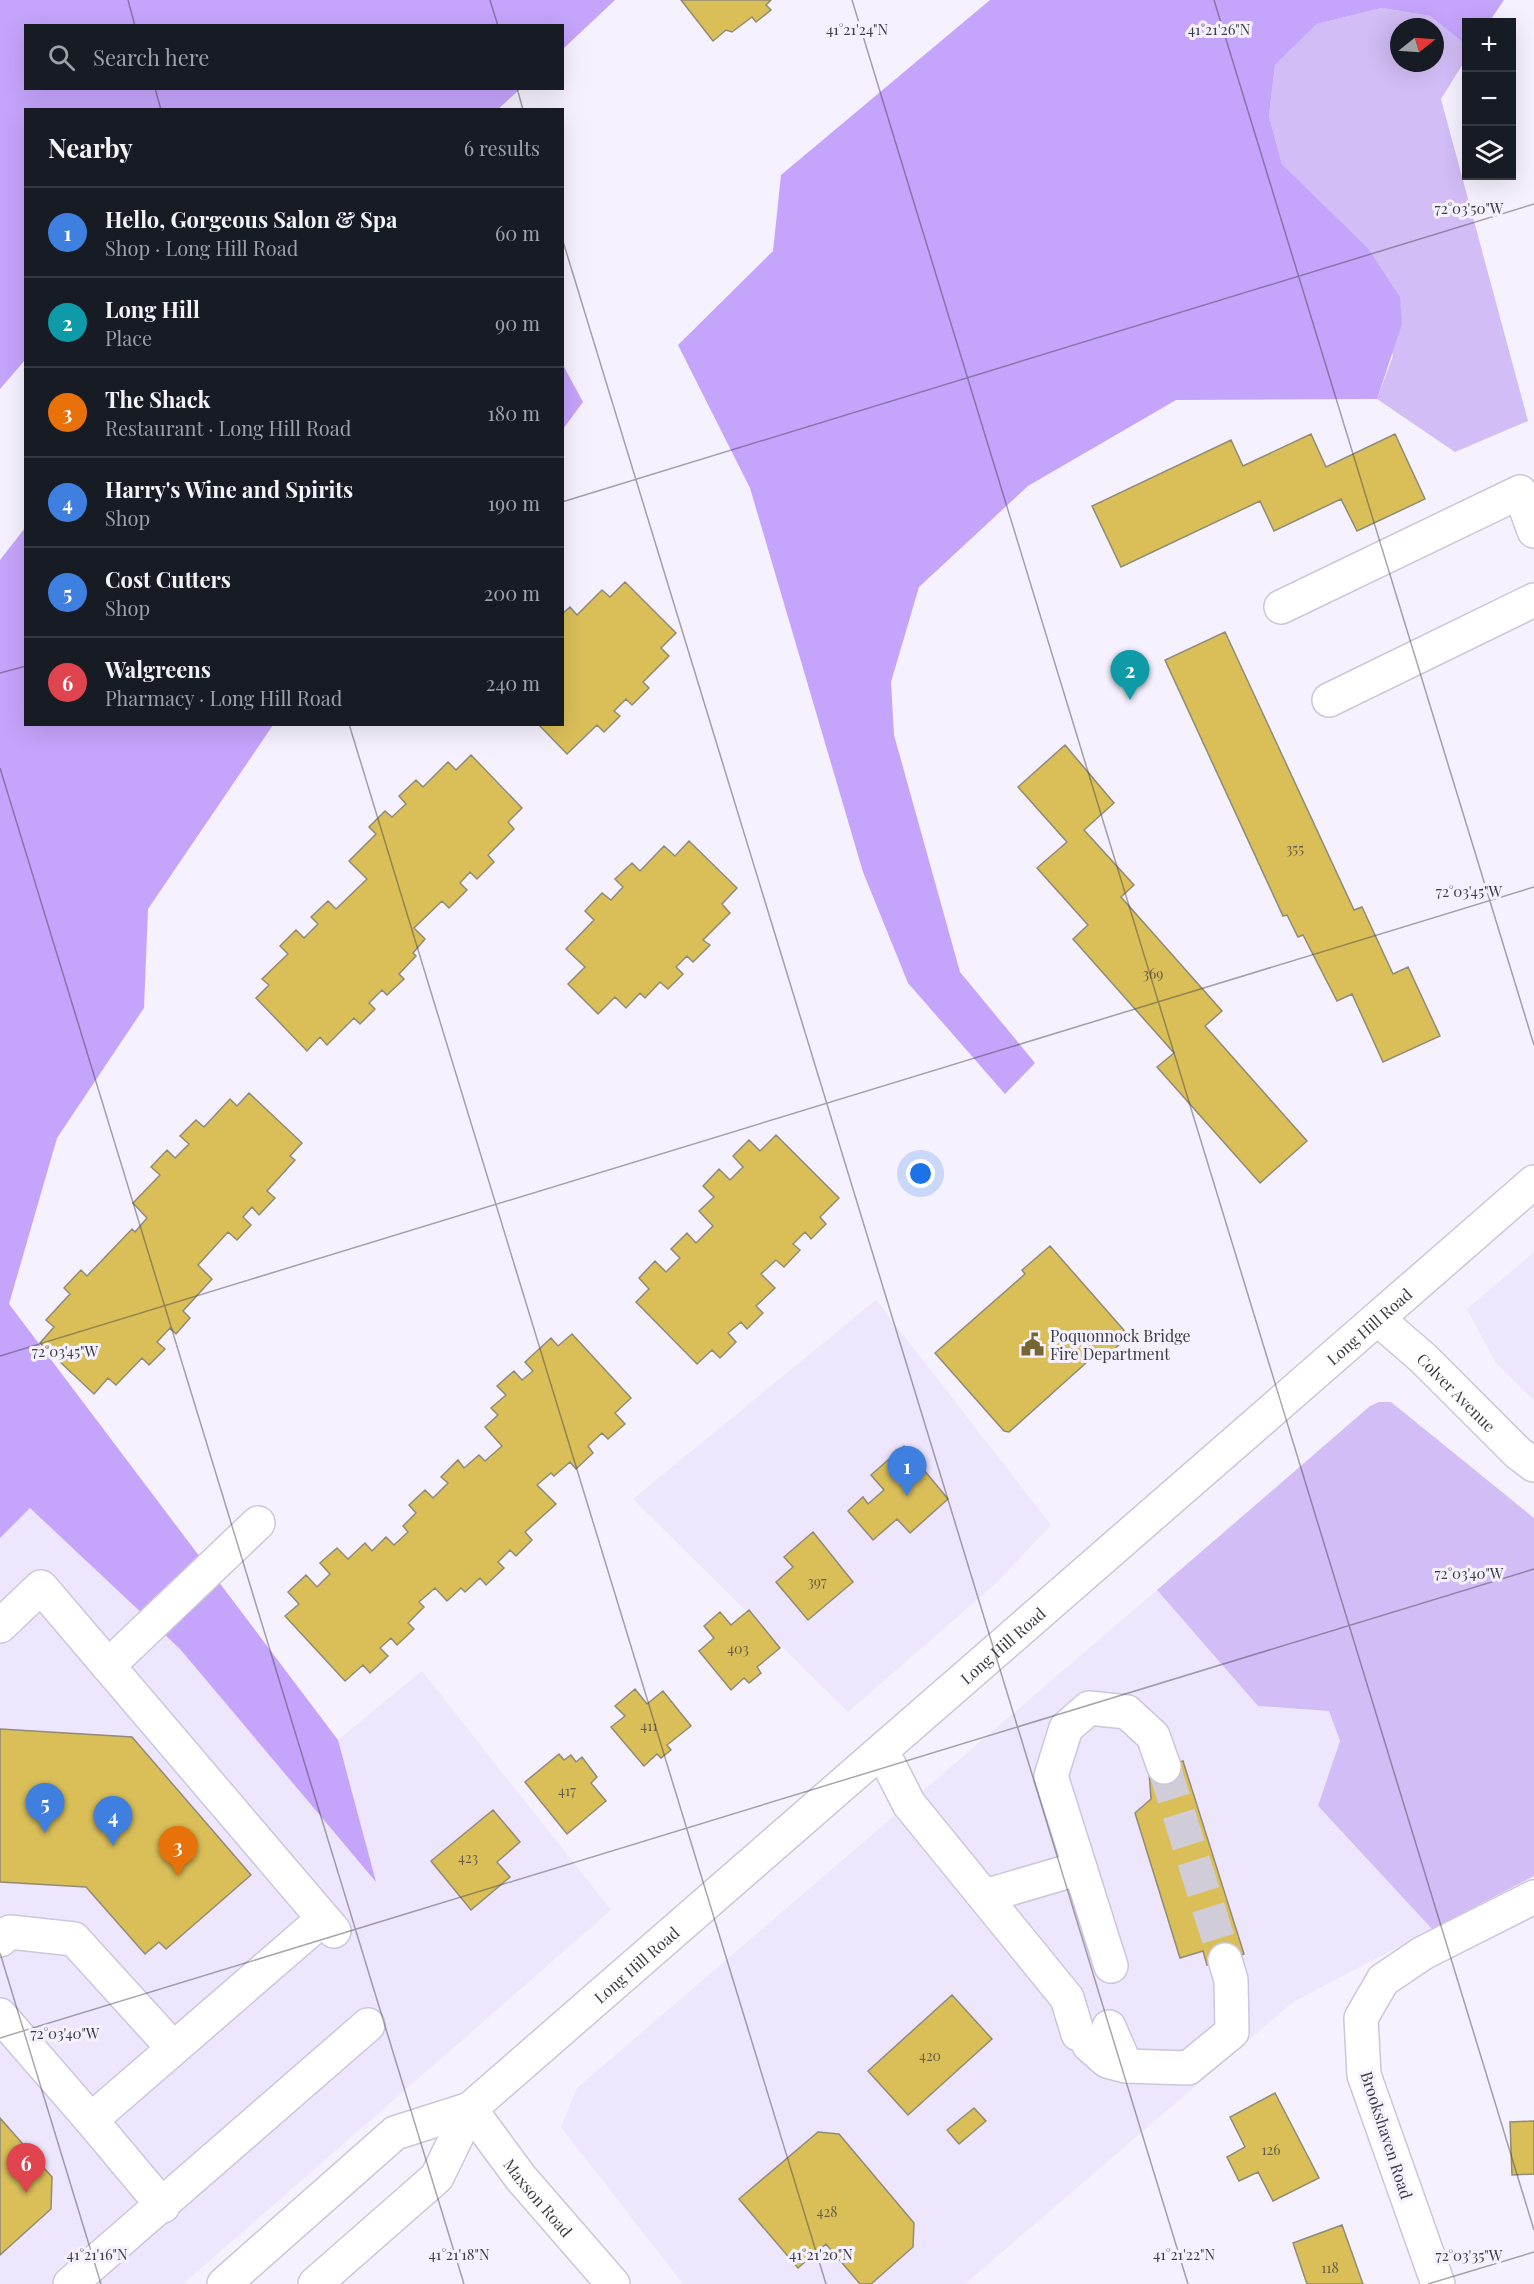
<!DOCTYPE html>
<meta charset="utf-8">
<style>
body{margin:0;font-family:"Playfair Display",serif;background:#242831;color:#f1f3f6}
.controls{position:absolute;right:18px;top:18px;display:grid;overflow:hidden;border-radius:0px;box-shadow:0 6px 24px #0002}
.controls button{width:54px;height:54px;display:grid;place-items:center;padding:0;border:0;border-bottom:2px solid #363941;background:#171b24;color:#f1f3f6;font:30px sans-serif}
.compass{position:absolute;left:1390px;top:18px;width:54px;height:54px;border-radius:50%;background:#171b24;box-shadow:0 6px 24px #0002;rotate:73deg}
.you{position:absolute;left:921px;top:1174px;width:21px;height:21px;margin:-15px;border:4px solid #fff;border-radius:50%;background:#1a73e8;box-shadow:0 0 0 9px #1a73e833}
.badge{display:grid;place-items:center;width:39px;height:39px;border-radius:50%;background:#1a73e8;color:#fff;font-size:20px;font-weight:700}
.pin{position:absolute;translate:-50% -50px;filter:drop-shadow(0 2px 3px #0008)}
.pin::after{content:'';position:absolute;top:32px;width:21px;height:18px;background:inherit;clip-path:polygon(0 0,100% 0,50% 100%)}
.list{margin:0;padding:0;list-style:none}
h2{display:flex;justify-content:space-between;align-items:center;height:78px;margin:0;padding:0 24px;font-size:26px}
h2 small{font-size:20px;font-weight:400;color:#9ea1a6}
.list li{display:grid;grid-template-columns:39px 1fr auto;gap:18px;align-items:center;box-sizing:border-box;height:90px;padding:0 24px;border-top:2px solid #363941}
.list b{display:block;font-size:22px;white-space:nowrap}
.list p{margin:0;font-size:20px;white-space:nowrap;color:#9ea1a6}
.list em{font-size:20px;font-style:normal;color:#9ea1a6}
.icon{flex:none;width:33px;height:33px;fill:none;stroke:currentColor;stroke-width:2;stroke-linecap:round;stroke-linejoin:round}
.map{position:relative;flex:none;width:1534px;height:2284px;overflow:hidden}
.search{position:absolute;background:#171b24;box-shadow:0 6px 24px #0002;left:24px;top:24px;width:540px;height:66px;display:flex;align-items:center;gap:15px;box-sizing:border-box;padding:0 21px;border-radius:0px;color:#9ea1a6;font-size:22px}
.panel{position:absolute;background:#171b24;box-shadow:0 6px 24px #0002;left:24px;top:108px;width:540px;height:618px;border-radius:0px}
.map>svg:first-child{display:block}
.built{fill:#eee6fd}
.green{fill:#d2bdf6;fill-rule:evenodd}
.forest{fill:#c5a4fb}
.building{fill:#dabf59;stroke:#908b77;stroke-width:1.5}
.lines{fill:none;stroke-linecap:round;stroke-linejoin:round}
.minor-tunnel{stroke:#d0cdd9;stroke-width:33;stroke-dasharray:33 16;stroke-linecap:butt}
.minor-casing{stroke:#cdc6db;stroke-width:36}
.major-casing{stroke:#cdc6db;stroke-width:36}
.minor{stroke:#fff;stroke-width:33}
.major{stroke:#fff;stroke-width:33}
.ticks{fill:none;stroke:#3d3b43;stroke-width:1.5;stroke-opacity:0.45}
.labels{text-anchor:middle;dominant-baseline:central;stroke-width:6;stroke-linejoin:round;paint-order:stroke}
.number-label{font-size:14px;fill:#645c48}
.street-label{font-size:16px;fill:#3d3b43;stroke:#f5f1fe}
.poi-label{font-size:16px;fill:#3d3b43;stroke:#f5f1fe;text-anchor:start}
.ticks-label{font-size:15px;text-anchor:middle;fill:#3d3b43;stroke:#f5f1fe;stroke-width:6;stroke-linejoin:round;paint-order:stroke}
</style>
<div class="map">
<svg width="1534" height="2284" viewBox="0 0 1534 2284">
<rect width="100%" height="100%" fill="#f5f1fe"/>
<!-- built -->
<path class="built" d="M 1534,1252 L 1534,1401 L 1496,1363 L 1467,1309 Z
M 876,1300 L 1051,1525 L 995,1584 L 848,1712 L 633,1499 Z
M 30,1507 L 180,1649 L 375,1881 L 338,1740 L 422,1671 L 611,1910 L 183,2284 L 0,2284 L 0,1538 Z
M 1157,1590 L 1258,1706 L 1329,1711 L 1340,1741 L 1318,1807 L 1432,1929 L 1293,2002 L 965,2284 L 683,2284 L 561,2127 L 577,2088 Z"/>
<!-- green -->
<path class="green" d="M 1382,8 L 1430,16 L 1466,45 L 1466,59 L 1441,99 L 1528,421 L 1455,452 L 1377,399 L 1393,356 L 1367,247 L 1282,164 L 1269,116 L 1275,65 L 1317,24 ZM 1399,27 L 1435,27 L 1435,63 L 1399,63 Z
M 1379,1402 L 1391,1402 L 1534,1518 L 1534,1876 L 1432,1929 L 1318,1806 L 1340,1741 L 1329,1711 L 1258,1706 L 1157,1590 L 1370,1406 Z"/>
<!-- forest -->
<path class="forest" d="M 0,0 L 615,0 L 563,49 L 562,26 L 26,26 L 26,88 L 520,89 L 497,110 L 26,110 L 25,360 L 0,389 Z
M 990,0 L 1504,0 L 1489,22 L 1466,22 L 1466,45 L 1430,16 L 1382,8 L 1317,24 L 1275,65 L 1269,116 L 1282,164 L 1367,247 L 1400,297 L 1402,324 L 1377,399 L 1176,400 L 1028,486 L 919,587 L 891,682 L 894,735 L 960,972 L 1035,1063 L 1005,1094 L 908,983 L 863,872 L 750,488 L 678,345 L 773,251 L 781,175 Z
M 563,365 L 583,402 L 563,429 L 562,429 Z
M 25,528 L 26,724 L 273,725 L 148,909 L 144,1008 L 57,1138 L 9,1304 L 338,1740 L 376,1882 L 180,1649 L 30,1508 L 0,1538 L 0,560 Z"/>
<!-- building -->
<path class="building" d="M 681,0 L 771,0 L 766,5 L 771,10 L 756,22 L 752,17 L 732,32 L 726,30 L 713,41 Z
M 1311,434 L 1326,467 L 1395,434 L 1425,499 L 1357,531 L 1341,499 L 1274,531 L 1260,501 L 1121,567 L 1092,506 L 1231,440 L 1243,466 Z
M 625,582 L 676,633 L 661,648 L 669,656 L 643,682 L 649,688 L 632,705 L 626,699 L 614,711 L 620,716 L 604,732 L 597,725 L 567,754 L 538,724 L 562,724 L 562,614 L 570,607 L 577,615 L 602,590 L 610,597 Z
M 1225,632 L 1354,910 L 1362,907 L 1393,974 L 1408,967 L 1440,1036 L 1383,1062 L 1352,994 L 1337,1001 L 1303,935 L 1298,937 L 1287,915 L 1283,916 L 1165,660 Z
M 1065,745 L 1114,803 L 1084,830 L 1134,885 L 1121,897 L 1222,1011 L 1205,1026 L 1307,1141 L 1260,1183 L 1157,1067 L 1174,1053 L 1073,939 L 1088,925 L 1037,868 L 1067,842 L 1018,787 Z
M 471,755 L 522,808 L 508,822 L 514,829 L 488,855 L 494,862 L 477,879 L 470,872 L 460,883 L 467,890 L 449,908 L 442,901 L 414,928 L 425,939 L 413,953 L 416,956 L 399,974 L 404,979 L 387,995 L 382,990 L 369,1003 L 375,1009 L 360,1024 L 354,1018 L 327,1045 L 320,1037 L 307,1051 L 256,998 L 269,985 L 262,979 L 288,954 L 280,946 L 296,930 L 304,938 L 318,924 L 311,917 L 328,901 L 336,909 L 367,879 L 349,861 L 376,834 L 369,827 L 385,811 L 392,817 L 406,804 L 399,796 L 416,780 L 423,787 L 448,762 L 456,770 Z
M 689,841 L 737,888 L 722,904 L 730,913 L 703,940 L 710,945 L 693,962 L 687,956 L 676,967 L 683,974 L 668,989 L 660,982 L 645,998 L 640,993 L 626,1008 L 615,997 L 598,1014 L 568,984 L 585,967 L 566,949 L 594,920 L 585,911 L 602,893 L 611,900 L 623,887 L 615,879 L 632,863 L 640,871 L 664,846 L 675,856 Z
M 249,1093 L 302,1143 L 290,1156 L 295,1160 L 267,1191 L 275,1198 L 259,1215 L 252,1207 L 243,1217 L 251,1225 L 237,1240 L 228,1232 L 198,1265 L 212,1279 L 183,1311 L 190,1318 L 176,1334 L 170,1328 L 157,1342 L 165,1349 L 149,1365 L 142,1358 L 116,1385 L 108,1378 L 94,1394 L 40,1343 L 54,1327 L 46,1320 L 70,1294 L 64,1288 L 81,1270 L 87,1276 L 132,1229 L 135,1232 L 147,1218 L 133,1203 L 160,1175 L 151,1167 L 167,1150 L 175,1158 L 189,1144 L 180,1136 L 196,1120 L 204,1127 L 230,1099 L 237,1106 Z
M 776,1135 L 839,1198 L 820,1217 L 826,1224 L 811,1239 L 805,1232 L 793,1244 L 800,1250 L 784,1267 L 776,1260 L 761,1274 L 775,1288 L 756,1306 L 763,1313 L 747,1329 L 741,1322 L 728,1333 L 736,1342 L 720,1358 L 712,1350 L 697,1364 L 636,1302 L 649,1289 L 639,1278 L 655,1261 L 666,1272 L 680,1258 L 671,1249 L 687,1233 L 696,1243 L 713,1226 L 699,1211 L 714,1197 L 703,1186 L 719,1169 L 730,1180 L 743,1167 L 733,1156 L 749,1140 L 760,1151 Z
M 1050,1246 L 1129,1336 L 1102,1360 L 1096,1354 L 1009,1432 L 1004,1431 L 935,1353 L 1025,1274 L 1022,1270 Z
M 572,1334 L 631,1398 L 615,1413 L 625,1424 L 608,1439 L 602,1433 L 588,1446 L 593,1453 L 576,1469 L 570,1462 L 554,1476 L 551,1473 L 537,1485 L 556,1504 L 525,1532 L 532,1540 L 516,1556 L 510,1550 L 498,1562 L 504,1568 L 486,1585 L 480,1578 L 465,1592 L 461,1588 L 447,1601 L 435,1588 L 419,1602 L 424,1607 L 408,1623 L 414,1629 L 397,1645 L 391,1638 L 380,1648 L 388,1656 L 370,1673 L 363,1665 L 345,1681 L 285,1616 L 299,1604 L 288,1592 L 306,1575 L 317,1587 L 330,1574 L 320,1563 L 337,1548 L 348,1559 L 365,1543 L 372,1551 L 386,1537 L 394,1545 L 408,1532 L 403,1526 L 416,1513 L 409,1505 L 425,1490 L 433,1498 L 448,1483 L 441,1477 L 458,1460 L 464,1468 L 479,1455 L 485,1461 L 502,1446 L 485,1427 L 498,1415 L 491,1408 L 506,1395 L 497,1386 L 514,1371 L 522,1380 L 533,1371 L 525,1362 L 551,1338 L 558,1346 Z
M 904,1446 L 948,1499 L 910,1533 L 897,1519 L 873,1540 L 848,1511 L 863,1497 L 868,1504 L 884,1490 L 871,1475 Z
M 813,1532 L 853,1582 L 808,1620 L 776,1582 L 793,1567 L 784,1557 Z
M 749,1610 L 780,1648 L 757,1667 L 761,1673 L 749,1683 L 744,1678 L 731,1690 L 699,1651 L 714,1638 L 704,1626 L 720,1612 L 731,1625 Z
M 635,1689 L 647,1704 L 663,1691 L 691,1726 L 667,1745 L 671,1750 L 661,1758 L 657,1754 L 644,1766 L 611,1727 L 625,1716 L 615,1706 Z
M 0,1729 L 132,1737 L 251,1875 L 166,1949 L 159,1942 L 145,1954 L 86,1887 L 0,1882 Z
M 559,1754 L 564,1760 L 571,1755 L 576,1762 L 582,1757 L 597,1777 L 591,1783 L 606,1801 L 567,1834 L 525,1782 Z
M 1183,1761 L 1244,1954 L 1207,1965 L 1203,1951 L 1180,1958 L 1135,1813 L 1151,1799 L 1149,1772 Z
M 493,1810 L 520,1842 L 497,1862 L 510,1877 L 471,1910 L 431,1861 Z
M 952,1995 L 992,2039 L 908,2115 L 868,2071 Z
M 1275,2093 L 1319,2178 L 1273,2201 L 1258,2172 L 1239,2181 L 1227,2157 L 1245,2147 L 1230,2117 Z
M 974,2108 L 986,2121 L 959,2144 L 947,2130 Z
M 0,2118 L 52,2177 L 51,2209 L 0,2255 Z
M 1534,2121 L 1534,2174 L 1512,2175 L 1510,2122 Z
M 818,2132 L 839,2134 L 914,2223 L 913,2247 L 871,2284 L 860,2284 L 826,2244 L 798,2268 L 739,2199 Z
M 1342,2225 L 1363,2284 L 1307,2284 L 1293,2243 Z"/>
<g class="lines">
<!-- minor-tunnel -->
<path class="minor-tunnel" d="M 1164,1767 L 1225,1960"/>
<defs>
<g id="minor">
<path d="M 1281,607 L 1520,492 L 1534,531"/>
<path d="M 1329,700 L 1534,600"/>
<path id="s1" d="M 1379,1320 L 1423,1358 L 1518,1453 L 1534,1465"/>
<path d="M 0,1626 L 41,1587 L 334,1931"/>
<path d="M 108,1666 L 258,1523"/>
<path d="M 882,1751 L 909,1804 L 1067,1998 L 1078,2034"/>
<path d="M 985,1896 L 1080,1868"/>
<path d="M 0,1940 L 10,1932 L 74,1939 L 173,2048"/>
<path d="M 1111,1966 L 1051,1776 L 1066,1728 L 1089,1708 L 1127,1712 L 1153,1736 L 1164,1767"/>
<path d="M 0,2015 L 91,2120"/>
<path d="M 1109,2027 L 1126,2066"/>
<path d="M 1089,2045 L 1107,2061 L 1126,2066 L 1188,2068 L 1232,2032 L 1231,1980 L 1225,1960"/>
<path id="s2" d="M 470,2109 L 521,2178 L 613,2284"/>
<path d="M 163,2206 L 91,2120 L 323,1919"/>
<path d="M 70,2284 L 368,2025"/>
<path d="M 1438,2284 L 1364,2075 L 1361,2018 L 1383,1980 L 1423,1953 L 1534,1897"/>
</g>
<g id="major">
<path d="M 224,2284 L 395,2133 L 470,2109"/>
<path id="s3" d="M 315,2284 L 437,2177 L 470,2109 L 1534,1182"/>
</g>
</defs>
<!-- minor casing -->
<use href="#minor" class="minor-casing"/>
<!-- major casing -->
<use href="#major" class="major-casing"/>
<!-- minor -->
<use href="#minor" class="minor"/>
<!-- major -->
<use href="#major" class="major"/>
</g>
<!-- ticks -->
<path class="ticks" d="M 128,0 L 135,26M 490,0 L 498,26M 852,0 L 1534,2230M 1214,0 L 1534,1045M 155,88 L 161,110M 517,88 L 523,110M 562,238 L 1188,2284M 562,502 L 1534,204M 0,673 L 26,666M 349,724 L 826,2284M 0,768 L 464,2284M 0,1356 L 1534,887M 0,1953 L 101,2284M 0,2038 L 1534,1569M 1428,2284 L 1534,2252"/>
<!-- icons -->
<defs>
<symbol id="civic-bare" viewBox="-9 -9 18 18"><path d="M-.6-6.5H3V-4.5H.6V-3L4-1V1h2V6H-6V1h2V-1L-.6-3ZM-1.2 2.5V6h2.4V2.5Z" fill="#756734" stroke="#f5f1fe" stroke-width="2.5" paint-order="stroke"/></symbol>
</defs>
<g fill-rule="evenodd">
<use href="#civic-bare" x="1016" y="1328" width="33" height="33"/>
</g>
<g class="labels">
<!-- number labels -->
<g class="number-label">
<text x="1295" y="848">355</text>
<text x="1153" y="973">369</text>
<text x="817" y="1581">397</text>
<text x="738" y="1648">403</text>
<text x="649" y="1725">411</text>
<text x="567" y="1790">417</text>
<text x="468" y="1857">423</text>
<text x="930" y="2055">420</text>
<text x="1271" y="2149">126</text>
<text x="827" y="2211">428</text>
<text x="1330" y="2267">118</text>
</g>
<!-- street labels -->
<g class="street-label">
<text stroke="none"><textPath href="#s3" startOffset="1430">Long Hill Road</textPath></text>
<text stroke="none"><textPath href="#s1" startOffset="106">Colver Avenue</textPath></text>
<text stroke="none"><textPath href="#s3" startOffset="944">Long Hill Road</textPath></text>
<text stroke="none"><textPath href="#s3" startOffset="458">Long Hill Road</textPath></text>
<text transform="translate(1387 2135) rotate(72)">Brookshaven Road</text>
<text stroke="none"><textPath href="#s2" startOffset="112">Maxson Road</textPath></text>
</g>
<!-- poi labels -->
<g class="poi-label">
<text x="1050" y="1335">Poquonnock Bridge<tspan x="1050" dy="18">Fire Department</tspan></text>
</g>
</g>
<g class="ticks-label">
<text x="857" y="35">41°21'24"N</text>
<text x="1219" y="35">41°21'26"N</text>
<text x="1469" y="214">72°03'50"W</text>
<text x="1469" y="897">72°03'45"W</text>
<text x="65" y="1357">72°03'45"W</text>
<text x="1469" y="1579">72°03'40"W</text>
<text x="65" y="2039">72°03'40"W</text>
<text x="97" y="2260">41°21'16"N</text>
<text x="459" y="2260">41°21'18"N</text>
<text x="821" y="2260">41°21'20"N</text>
<text x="1184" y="2260">41°21'22"N</text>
<text x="1469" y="2261">72°03'35"W</text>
</g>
</svg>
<div class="controls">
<button>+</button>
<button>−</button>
<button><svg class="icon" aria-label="layers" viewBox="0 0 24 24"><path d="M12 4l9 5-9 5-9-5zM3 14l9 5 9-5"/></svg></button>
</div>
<svg class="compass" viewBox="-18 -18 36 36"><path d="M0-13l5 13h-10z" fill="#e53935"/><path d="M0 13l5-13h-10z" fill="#9ea1a6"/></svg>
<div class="you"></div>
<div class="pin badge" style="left:907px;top:1496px;background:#3f7fe0">1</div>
<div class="pin badge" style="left:1130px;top:700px;background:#0f9aa8">2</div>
<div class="pin badge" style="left:178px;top:1876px;background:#e8710a">3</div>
<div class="pin badge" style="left:113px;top:1846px;background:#3f7fe0">4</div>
<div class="pin badge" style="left:45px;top:1833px;background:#3f7fe0">5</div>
<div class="pin badge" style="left:26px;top:2193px;background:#e0444e">6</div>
<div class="search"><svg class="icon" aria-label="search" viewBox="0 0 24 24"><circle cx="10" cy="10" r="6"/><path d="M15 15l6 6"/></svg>Search here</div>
<section class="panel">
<h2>Nearby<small>6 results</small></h2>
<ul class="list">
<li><span class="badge" style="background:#3f7fe0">1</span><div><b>Hello, Gorgeous Salon &amp; Spa</b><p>Shop · Long Hill Road</p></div><em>60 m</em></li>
<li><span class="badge" style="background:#0f9aa8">2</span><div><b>Long Hill</b><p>Place</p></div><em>90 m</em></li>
<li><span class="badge" style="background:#e8710a">3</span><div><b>The Shack</b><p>Restaurant · Long Hill Road</p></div><em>180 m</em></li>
<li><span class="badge" style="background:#3f7fe0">4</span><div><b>Harry's Wine and Spirits</b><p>Shop</p></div><em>190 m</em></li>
<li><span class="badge" style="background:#3f7fe0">5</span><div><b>Cost Cutters</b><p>Shop</p></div><em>200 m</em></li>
<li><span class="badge" style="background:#e0444e">6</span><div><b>Walgreens</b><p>Pharmacy · Long Hill Road</p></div><em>240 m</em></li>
</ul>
</section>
</div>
